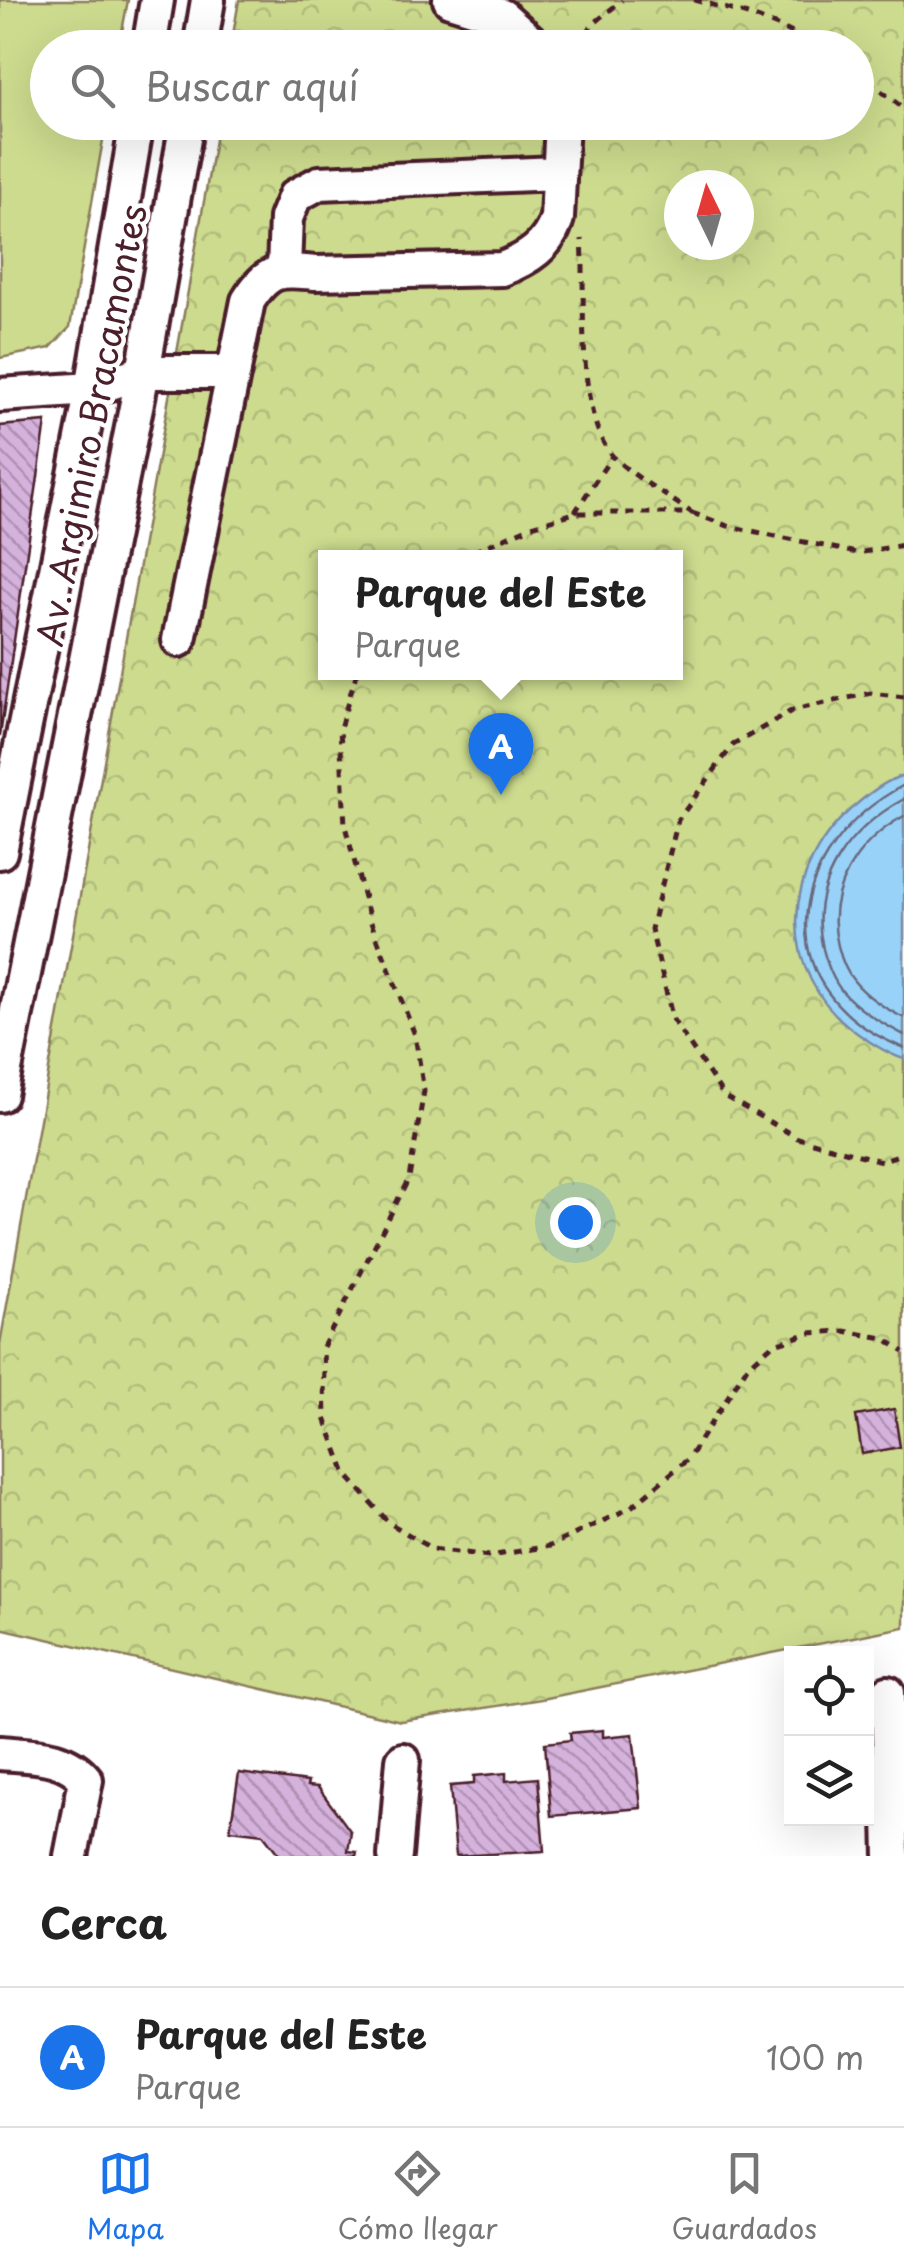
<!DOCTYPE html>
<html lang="es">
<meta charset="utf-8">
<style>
body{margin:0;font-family:"Playpen Sans",sans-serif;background:#f6f6f6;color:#222}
.controls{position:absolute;right:30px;bottom:30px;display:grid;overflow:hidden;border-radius:0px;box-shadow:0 10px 40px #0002}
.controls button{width:90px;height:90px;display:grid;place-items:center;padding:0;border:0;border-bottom:2px solid #e0e0e0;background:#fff;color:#222;font:50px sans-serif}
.compass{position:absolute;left:664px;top:170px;width:90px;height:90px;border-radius:50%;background:#fff;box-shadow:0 10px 40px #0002;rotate:355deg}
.you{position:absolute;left:575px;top:1222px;width:35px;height:35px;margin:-25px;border:8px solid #fff;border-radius:50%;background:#1a73e8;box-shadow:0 0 0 15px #1a73e833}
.badge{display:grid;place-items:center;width:65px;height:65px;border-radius:50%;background:#1a73e8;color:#fff;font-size:32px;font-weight:700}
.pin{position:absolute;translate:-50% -82px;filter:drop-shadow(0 2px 5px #0008)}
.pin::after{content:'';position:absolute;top:52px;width:35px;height:30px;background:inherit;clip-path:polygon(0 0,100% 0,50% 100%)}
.popup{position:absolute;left:318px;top:550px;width:365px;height:130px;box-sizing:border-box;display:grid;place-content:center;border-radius:0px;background:#fff;filter:drop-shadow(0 2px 8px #0005);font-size:32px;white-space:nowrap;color:#767676}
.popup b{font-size:38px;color:#222}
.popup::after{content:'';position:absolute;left:50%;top:100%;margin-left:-20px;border:20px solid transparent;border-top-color:#fff}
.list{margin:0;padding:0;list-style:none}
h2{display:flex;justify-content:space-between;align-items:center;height:130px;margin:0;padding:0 40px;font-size:42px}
h2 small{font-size:32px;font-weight:400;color:#767676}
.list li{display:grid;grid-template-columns:65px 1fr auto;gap:30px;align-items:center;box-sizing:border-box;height:140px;padding:0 40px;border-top:2px solid #e0e0e0}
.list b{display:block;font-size:38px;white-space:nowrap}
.list p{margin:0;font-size:32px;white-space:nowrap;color:#767676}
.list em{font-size:32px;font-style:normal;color:#767676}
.icon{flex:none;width:55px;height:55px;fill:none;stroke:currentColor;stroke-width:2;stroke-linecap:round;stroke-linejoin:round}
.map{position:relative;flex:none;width:904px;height:1856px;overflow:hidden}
.search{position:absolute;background:#fff;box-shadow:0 10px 40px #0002;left:30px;right:30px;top:30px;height:110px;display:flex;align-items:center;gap:25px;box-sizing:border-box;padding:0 35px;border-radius:55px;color:#767676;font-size:38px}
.sheet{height:270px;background:#fff}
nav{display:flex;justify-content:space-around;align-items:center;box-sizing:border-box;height:140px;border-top:2px solid #e0e0e0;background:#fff;font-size:28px;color:#767676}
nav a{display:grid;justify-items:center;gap:5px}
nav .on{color:#1a73e8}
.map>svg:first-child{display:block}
.grass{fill:#ccdb8e;stroke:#8b7d5c;stroke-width:2.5}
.park{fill:url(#park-crowns);stroke:#8b7d5c;stroke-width:2.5;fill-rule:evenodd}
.water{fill:#98d2f8;stroke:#798aa6;stroke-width:2.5}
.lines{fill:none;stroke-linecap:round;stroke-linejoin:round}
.shore{stroke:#69677d;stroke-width:2.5}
.building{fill:url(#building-back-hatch);stroke:#4a1f2b;stroke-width:2.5}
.minor-casing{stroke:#4a1f2b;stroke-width:40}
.path{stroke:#4a1f2b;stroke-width:5;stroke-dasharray:8 8;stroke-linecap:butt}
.minor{stroke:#fff;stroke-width:32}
.labels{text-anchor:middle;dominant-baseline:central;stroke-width:9;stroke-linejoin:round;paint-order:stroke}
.street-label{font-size:35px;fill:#4a1f2b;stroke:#fff}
</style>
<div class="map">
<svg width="904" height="1856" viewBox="0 0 904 1856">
<defs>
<pattern id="park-crowns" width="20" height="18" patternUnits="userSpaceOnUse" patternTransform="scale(2.5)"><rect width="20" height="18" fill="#ccdb8e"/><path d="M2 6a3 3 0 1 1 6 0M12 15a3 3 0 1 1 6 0" fill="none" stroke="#b1bc7b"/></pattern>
<pattern id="building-back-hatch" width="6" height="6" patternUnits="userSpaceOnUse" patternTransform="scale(2.5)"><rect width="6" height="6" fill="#d5b2dc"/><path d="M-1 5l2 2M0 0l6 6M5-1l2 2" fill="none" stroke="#af90b3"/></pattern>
</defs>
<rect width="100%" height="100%" fill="#fff"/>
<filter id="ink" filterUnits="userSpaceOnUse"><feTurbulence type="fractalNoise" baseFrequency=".01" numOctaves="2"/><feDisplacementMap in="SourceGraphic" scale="20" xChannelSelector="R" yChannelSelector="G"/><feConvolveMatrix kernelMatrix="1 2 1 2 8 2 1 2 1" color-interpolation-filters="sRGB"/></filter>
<g filter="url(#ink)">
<!-- grass -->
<path class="grass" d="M 0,0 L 128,0 L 119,47 L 48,48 L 48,122 L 106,123 L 70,327 L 50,348 L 0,358 Z"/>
<!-- park -->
<path class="park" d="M 239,0 L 904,0 L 904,1627 L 541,1699 L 401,1721 L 0,1628 L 0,1344 L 218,123 L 856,122 L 856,48 L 231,47 ZM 679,185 L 739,185 L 739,245 L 679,245 ZM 326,558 L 676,558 L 676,672 L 326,672 Z"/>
<!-- water -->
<path class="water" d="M 904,775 L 904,1059 C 887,1054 871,1043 857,1033 C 773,972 781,865 858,803 C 872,791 887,780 904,775 Z"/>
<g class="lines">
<!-- shore -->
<path class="shore" d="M 904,785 C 782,850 765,993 904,1048
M 904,799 C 849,829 807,883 823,949 C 827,964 832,979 842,991 C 858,1010 882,1023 904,1035
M 904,816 C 857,842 824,891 838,946 C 841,958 845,971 854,981 C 867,997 886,1009 904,1018"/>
</g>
<!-- building -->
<path class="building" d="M 411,122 L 453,122 L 453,133 L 412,135 Z
M 46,422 L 0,736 L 0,426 Z
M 894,1409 L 900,1447 L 862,1454 L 856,1416 Z
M 603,1730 L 603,1737 L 633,1734 L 641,1808 L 551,1816 L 545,1743 L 571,1740 L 570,1733 Z
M 239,1773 L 308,1782 L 307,1786 L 318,1787 L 351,1832 L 348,1851 L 357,1852 L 356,1856 L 280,1856 L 263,1834 L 230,1830 Z
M 506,1773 L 506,1781 L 538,1778 L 544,1851 L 456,1856 L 450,1786 L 474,1784 L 474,1776 Z"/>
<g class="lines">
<defs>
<path id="minor" d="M 450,0 L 502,16 L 538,48
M 149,48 L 157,0
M 200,48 L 208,0
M 284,269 L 286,218 L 295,196 L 319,183 L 558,173
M 0,395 L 92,389 L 143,372 L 234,372
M 179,640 L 248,301 C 268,269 280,269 315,273 L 502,269 C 528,259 549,246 557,218 L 562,122
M 0,852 L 92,389 L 137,122
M 0,1095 L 143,372 L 187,122
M 888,1693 L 892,1856
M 0,1753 C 31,1756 66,1754 86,1780 L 71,1856
M 395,1856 L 403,1760"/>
</defs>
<!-- minor casing -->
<use href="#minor" class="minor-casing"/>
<!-- path -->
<path class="path" d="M 694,0 C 737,11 781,23 819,48
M 580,48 L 591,26 L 622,0
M 856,71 L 904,109
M 575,512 L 612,456
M 692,513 L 728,526 L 857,553 L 904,545
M 459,558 L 532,526 L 574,513 L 692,513 C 671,498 624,471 610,453 C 575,407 586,297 582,239
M 357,672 L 340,728 L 345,826 L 370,920 L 415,1035 L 424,1091 L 409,1178 L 323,1347 L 325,1418 L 346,1474 L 388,1522 L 432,1549 L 490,1556 L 550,1546 L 630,1508 L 688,1459 L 747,1367 L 772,1345 L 809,1333 L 844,1331 L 884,1338 L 904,1352
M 904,697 L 871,693 L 793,710 L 733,745 L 678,820 L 651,929 L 673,1020 L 724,1096 L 798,1138 L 881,1161 L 904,1153"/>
<!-- minor -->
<use href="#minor" class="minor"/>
</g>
</g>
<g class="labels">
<!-- street labels -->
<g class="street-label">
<text transform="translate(90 425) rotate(-79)">Av. Argimiro Bracamontes</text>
</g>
</g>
</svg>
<div class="controls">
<button><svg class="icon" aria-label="locate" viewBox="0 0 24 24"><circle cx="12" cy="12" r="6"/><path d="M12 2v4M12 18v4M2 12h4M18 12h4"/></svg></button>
<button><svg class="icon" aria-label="layers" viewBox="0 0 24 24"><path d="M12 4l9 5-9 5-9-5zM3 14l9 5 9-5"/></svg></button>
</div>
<svg class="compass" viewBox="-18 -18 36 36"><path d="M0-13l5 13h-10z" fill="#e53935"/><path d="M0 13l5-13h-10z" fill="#767676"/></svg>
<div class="you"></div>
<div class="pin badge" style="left:501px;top:795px">A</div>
<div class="popup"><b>Parque del Este</b>Parque</div>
<div class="search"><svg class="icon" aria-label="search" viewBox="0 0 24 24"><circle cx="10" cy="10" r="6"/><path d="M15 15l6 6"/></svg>Buscar aquí</div>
</div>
<section class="sheet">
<h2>Cerca<small></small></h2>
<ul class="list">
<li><span class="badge">A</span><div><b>Parque del Este</b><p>Parque</p></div><em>100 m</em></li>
</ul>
</section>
<nav>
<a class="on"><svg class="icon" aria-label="map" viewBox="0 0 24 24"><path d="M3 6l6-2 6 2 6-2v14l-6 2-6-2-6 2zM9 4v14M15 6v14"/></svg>Mapa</a>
<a><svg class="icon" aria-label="directions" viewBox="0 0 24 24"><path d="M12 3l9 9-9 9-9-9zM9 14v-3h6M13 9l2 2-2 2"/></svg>Cómo llegar</a>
<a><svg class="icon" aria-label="saved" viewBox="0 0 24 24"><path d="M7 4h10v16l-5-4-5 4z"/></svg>Guardados</a>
</nav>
